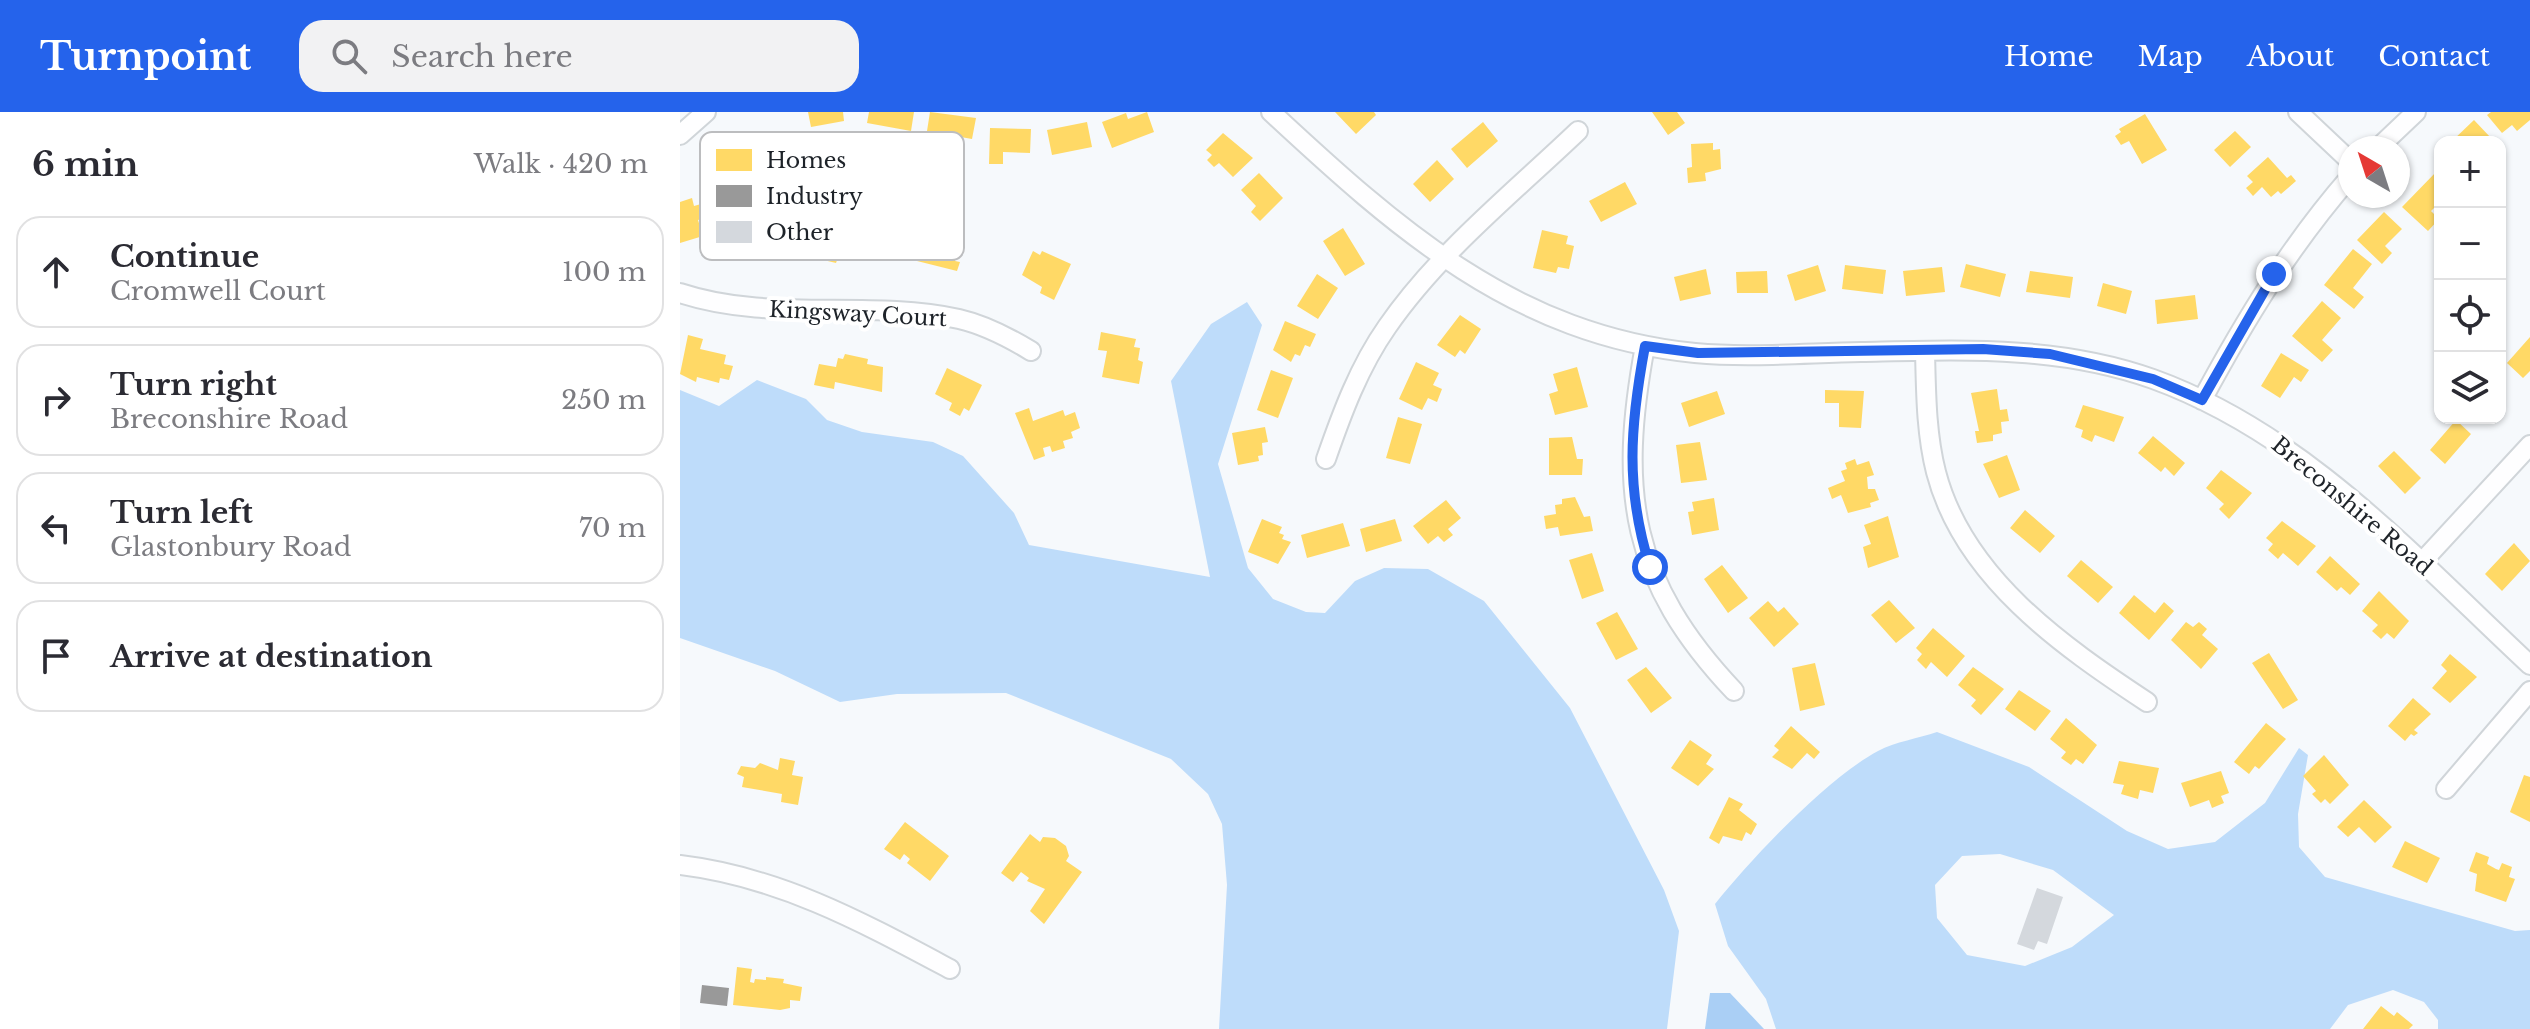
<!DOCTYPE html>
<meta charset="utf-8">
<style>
body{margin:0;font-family:"Libre Baskerville",serif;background:#f2f2f3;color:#2b2b33}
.controls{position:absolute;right:24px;top:24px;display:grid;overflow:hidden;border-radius:16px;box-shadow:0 2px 6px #0004}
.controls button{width:72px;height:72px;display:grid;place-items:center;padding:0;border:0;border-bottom:2px solid #e1e1e2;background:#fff;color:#2b2b33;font:40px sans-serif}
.compass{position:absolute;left:1658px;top:24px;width:72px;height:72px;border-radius:50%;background:#fff;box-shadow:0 2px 6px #0004;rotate:321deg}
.stop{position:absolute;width:24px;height:24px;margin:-18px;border:6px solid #2563eb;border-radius:50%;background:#fff}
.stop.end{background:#2563eb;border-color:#fff;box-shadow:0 2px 8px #0008}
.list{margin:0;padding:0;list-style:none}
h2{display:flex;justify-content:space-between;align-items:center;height:104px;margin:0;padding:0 32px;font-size:34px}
h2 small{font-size:26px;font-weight:400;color:#7c7c81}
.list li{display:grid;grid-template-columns:52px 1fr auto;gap:24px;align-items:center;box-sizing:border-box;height:112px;margin:0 16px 16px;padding:0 16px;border:2px solid #e1e1e2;border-radius:24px}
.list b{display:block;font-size:30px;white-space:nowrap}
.list p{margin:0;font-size:26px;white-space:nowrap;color:#7c7c81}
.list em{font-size:26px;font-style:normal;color:#7c7c81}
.icon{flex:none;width:44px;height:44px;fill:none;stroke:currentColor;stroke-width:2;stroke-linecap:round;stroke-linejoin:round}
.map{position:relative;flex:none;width:1850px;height:917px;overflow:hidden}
header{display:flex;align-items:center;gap:48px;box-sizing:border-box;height:112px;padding:0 40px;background:#2563eb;color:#fff}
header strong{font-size:38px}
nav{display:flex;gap:44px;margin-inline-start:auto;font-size:28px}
.search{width:560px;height:72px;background:#f2f2f3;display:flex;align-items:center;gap:20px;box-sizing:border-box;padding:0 28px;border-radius:24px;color:#7c7c81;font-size:30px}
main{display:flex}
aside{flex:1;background:#fff}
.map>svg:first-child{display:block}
.forest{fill:#bedcfa;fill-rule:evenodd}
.water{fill:#aacff5}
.homes{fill:#ffd966}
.industry{fill:#999}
.building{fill:#d4d8dd}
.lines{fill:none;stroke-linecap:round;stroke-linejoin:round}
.minor-casing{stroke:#d0d5d9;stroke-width:22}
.minor{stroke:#fefeff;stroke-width:18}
.route{stroke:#2563eb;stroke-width:10}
.labels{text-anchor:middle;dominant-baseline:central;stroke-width:8;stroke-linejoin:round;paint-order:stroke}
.street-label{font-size:22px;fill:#1e2329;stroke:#fff}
.key{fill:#fff;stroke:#bcbdbf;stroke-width:2}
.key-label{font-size:22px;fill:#1e2329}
</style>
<header>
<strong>Turnpoint</strong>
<div class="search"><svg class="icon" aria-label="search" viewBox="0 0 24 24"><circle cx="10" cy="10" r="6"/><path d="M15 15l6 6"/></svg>Search here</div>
<nav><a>Home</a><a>Map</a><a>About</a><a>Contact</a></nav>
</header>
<main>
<aside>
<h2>6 min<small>Walk · 420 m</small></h2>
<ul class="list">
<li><svg class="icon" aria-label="ahead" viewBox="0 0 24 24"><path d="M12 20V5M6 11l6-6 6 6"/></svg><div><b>Continue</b><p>Cromwell Court</p></div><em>100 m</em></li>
<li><svg class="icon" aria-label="right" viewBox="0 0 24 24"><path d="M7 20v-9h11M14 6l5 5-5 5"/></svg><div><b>Turn right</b><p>Breconshire Road</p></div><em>250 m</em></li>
<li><svg class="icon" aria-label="left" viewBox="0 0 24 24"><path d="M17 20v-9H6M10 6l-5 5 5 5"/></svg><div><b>Turn left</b><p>Glastonbury Road</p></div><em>70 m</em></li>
<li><svg class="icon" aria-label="arrive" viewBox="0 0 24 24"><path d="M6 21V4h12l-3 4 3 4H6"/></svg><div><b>Arrive at destination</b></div></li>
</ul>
</aside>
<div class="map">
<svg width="1850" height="917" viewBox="0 0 1850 917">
<rect width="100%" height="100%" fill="#f6f9fc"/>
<!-- forest -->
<path class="forest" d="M 567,190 L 582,213 L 538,352 L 568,456 L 593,487 L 626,500 L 645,501 L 675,469 L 704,456 L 748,457 L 804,489 L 890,596 L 984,778 L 999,819 L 987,917 L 539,917 L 547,773 L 542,712 L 528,682 L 491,647 L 326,581 L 217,582 L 160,590 L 95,559 L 0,526 L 0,278 L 39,294 L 77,268 L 126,287 L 147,308 L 182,320 L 253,330 L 283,344 L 334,401 L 349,433 L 530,465 L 491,269 L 531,212 Z
M 1257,620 L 1349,655 L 1447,719 L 1488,737 L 1535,730 L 1585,691 L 1619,636 L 1628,643 L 1618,702 L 1619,735 L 1645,765 L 1835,819 L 1850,818 L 1850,917 L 1758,917 L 1758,908 L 1744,890 L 1713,878 L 1668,893 L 1650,917 L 1096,917 L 1086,887 L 1048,834 L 1035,792 C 1072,746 1146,667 1198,639 C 1215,630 1239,626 1257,620 ZM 1320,742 L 1373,758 L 1434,803 L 1392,835 L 1345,854 L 1287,843 L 1257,806 L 1255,773 L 1282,744 Z"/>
<!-- water -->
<path class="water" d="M 1030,881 L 1050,881 L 1084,917 L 1025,917 Z"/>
<!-- homes -->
<path class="homes" d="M 128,0 L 163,0 L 164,9 L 131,15 Z
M 189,0 L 234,0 L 231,19 L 187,11 Z
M 250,0 L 296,6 L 292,27 L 247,19 Z
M 467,0 L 474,20 L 432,36 L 422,10 L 446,1 L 448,7 Z
M 655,0 L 694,0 L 696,3 L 676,22 Z
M 972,0 L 997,0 L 1005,11 L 988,23 Z
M 1811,0 L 1850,0 L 1850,8 L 1837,19 L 1832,13 L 1822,21 L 1807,3 Z
M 1465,2 L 1487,38 L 1462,52 L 1449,29 L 1441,33 L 1435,24 L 1441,20 L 1439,17 Z
M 1794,8 L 1811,26 L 1807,30 L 1771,30 Z
M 407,10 L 412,35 L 372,43 L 367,18 Z
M 803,10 L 818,29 L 787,56 L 771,37 Z
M 310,16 L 351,17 L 350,41 L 323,40 L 323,52 L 309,52 Z
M 1555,19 L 1571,35 L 1550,55 L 1534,38 Z
M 543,21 L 573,46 L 553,65 L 539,51 L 534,55 L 527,48 L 532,43 L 526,38 Z
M 1033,31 L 1033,38 L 1040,37 L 1041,57 L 1025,61 L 1026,69 L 1008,71 L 1007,56 L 1012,55 L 1011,32 Z
M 1588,45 L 1607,66 L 1611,63 L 1616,69 L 1601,82 L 1598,79 L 1591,85 L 1582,75 L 1573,84 L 1566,76 L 1573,70 L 1567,64 Z
M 757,48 L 774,67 L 750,90 L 733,72 Z
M 1757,59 L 1760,90 L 1751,99 L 1759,107 L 1748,119 L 1722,95 Z
M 579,61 L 603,86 L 580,109 L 571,100 L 576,94 L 561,78 Z
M 945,70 L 957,92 L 921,110 L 909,89 Z
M 12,86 L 14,94 L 21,92 L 25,106 L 18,108 L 23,124 L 0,131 L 0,90 Z
M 121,99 L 136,105 L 135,109 L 141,111 L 142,107 L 155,112 L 153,116 L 161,119 L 158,130 L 163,132 L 156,151 L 131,145 L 132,142 L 125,139 L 122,147 L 105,140 Z
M 1704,100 L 1722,117 L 1705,134 L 1712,141 L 1702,152 L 1677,128 Z
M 663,116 L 685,152 L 665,164 L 643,129 Z
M 862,118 L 888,124 L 886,132 L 894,134 L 889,157 L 878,155 L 876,161 L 853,156 Z
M 240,120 L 280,128 L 275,149 L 280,150 L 277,159 L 233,148 Z
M 1673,137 L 1692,152 L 1673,176 L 1684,185 L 1674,197 L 1644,173 Z
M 353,139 L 360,143 L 362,139 L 391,152 L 374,188 L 360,181 L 362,175 L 342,163 Z
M 1286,152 L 1326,162 L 1320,185 L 1280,175 Z
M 1138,153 L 1146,179 L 1115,189 L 1107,163 Z
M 1165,153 L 1206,158 L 1203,182 L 1162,177 Z
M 1262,155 L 1265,180 L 1226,184 L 1223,159 Z
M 1026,157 L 1031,182 L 1000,189 L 994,165 Z
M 1087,159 L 1088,181 L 1057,181 L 1056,160 Z
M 1350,159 L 1393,165 L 1390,186 L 1346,180 Z
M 637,162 L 658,176 L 638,207 L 617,194 Z
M 1423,171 L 1452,179 L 1446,202 L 1417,194 Z
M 1515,183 L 1518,207 L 1477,212 L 1475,188 Z
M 1642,189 L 1661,206 L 1642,228 L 1653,238 L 1642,250 L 1612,224 Z
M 780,203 L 801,217 L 785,242 L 780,238 L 775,245 L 757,233 Z
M 605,209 L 636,222 L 630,235 L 625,233 L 620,244 L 615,242 L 611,250 L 593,238 Z
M 421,220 L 456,227 L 454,235 L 460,236 L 458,248 L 463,250 L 459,272 L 422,265 L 427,239 L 418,238 Z
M 8,223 L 23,227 L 20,237 L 46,243 L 44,252 L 53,254 L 49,268 L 40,266 L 39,271 L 17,265 L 16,270 L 0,262 Z
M 1850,225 L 1850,259 L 1843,266 L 1827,251 Z
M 1601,241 L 1629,258 L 1621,270 L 1614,265 L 1600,286 L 1581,274 Z
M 165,242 L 188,247 L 187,252 L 203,255 L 202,280 L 155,270 L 154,277 L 134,273 L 139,252 L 156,255 L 158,246 L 163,247 Z
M 736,250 L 759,261 L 753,273 L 762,277 L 757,290 L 748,286 L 742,298 L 719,287 Z
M 897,255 L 908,295 L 875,303 L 869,282 L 878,279 L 873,262 Z
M 267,256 L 302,273 L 289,299 L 284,296 L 280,304 L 269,298 L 272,291 L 255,282 Z
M 591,258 L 613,266 L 598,306 L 577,298 Z
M 1317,277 L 1320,298 L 1327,297 L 1329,309 L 1321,310 L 1322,321 L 1313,323 L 1313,329 L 1297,331 L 1295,319 L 1299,319 L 1291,281 Z
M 1145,278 L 1184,279 L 1181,316 L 1159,315 L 1159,291 L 1145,291 Z
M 1037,279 L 1045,302 L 1009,315 L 1001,291 Z
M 1403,293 L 1444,305 L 1434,330 L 1415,323 L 1412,330 L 1401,325 L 1403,318 L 1395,315 Z
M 349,296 L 353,309 L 383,298 L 385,304 L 395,300 L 400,316 L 391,320 L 393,326 L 383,329 L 385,336 L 372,340 L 370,334 L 363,336 L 365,344 L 354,348 L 335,301 Z
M 718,305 L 742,312 L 730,352 L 706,346 Z
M 1776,308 L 1791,322 L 1765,352 L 1750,338 Z
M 585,315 L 588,330 L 582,331 L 583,343 L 578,344 L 579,349 L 558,353 L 552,321 Z
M 1473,324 L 1505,351 L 1494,364 L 1485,355 L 1481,360 L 1458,341 Z
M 892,325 L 897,347 L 903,347 L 902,363 L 869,363 L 869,326 Z
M 1020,330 L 1027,368 L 1001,371 L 996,333 Z
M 1714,339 L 1741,366 L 1725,382 L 1698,354 Z
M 1327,343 L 1340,378 L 1319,386 L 1303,352 Z
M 1175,347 L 1177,353 L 1189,349 L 1194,363 L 1187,365 L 1188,377 L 1195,377 L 1199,388 L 1190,391 L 1191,395 L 1168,401 L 1161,383 L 1152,387 L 1148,376 L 1165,369 L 1161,359 L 1167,357 L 1165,351 Z
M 1541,358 L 1572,381 L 1549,407 L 1539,397 L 1544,392 L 1526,376 Z
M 895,385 L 904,405 L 910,404 L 913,419 L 880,424 L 878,415 L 866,417 L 864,404 L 876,402 L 875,393 L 882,392 L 882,387 Z
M 1034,386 L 1039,418 L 1012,423 L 1008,400 L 1014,399 L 1012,390 Z
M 766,388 L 781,406 L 768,417 L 773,423 L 764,430 L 758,424 L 748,432 L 733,414 Z
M 1345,398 L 1375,424 L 1360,441 L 1330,416 Z
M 1208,404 L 1219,445 L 1188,456 L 1183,435 L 1191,432 L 1184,413 Z
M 582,407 L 602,415 L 599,421 L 604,423 L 602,427 L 611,430 L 598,452 L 568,440 Z
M 715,407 L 722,429 L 686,440 L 680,417 Z
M 1602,409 L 1636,434 L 1618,454 L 1603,441 L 1598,447 L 1588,438 L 1593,432 L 1586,426 Z
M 663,411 L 670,434 L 627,446 L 621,423 Z
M 1834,431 L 1850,449 L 1822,479 L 1805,462 Z
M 912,441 L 924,479 L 902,487 L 889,448 Z
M 1650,444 L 1680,472 L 1670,483 L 1661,475 L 1657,479 L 1636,460 Z
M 1401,448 L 1433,475 L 1418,491 L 1387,464 Z
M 1042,453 L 1068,486 L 1048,501 L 1024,467 Z
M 1699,479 L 1729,509 L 1714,527 L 1707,521 L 1701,527 L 1692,519 L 1698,513 L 1682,499 Z
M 1454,483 L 1475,501 L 1484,490 L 1494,499 L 1469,528 L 1439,501 Z
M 1209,488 L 1235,516 L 1216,531 L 1191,503 Z
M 1088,489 L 1098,500 L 1104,495 L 1119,512 L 1094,535 L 1069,506 Z
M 937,500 L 958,537 L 936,548 L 916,511 Z
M 1506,510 L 1513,515 L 1519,510 L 1527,517 L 1522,523 L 1538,537 L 1521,557 L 1491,528 Z
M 1253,516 L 1285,544 L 1267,565 L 1251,550 L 1246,557 L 1237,548 L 1242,542 L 1236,536 Z
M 1589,541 L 1618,588 L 1603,597 L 1572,551 Z
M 1770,542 L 1797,565 L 1770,591 L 1752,576 L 1767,559 L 1761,553 Z
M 1135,551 L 1145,593 L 1120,599 L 1112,556 Z
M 966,555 L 992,586 L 971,601 L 947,568 Z
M 1293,555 L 1324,577 L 1301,603 L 1291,594 L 1296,588 L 1278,573 Z
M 1339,578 L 1371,599 L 1355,619 L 1325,597 Z
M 1733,586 L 1751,602 L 1734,618 L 1738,621 L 1734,624 L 1731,622 L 1725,629 L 1708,614 Z
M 1386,606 L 1417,633 L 1403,652 L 1396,647 L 1391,653 L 1381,646 L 1386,640 L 1370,627 Z
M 1586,611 L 1606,627 L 1579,657 L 1575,654 L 1569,662 L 1554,650 Z
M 1111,614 L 1140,640 L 1134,647 L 1127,641 L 1112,657 L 1092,645 L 1099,638 L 1094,634 Z
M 1010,628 L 1032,643 L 1026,652 L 1034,657 L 1018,674 L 991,656 Z
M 1644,643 L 1669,673 L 1650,692 L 1645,687 L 1641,691 L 1632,682 L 1636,679 L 1623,664 Z
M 100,646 L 115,649 L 112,663 L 123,665 L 118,693 L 101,690 L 102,682 L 62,675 L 64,665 L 57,662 L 61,654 L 75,656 L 80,651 L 98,658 Z
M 1439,649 L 1479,656 L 1473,681 L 1460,678 L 1458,687 L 1441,682 L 1444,673 L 1433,671 Z
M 1541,659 L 1549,681 L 1541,684 L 1544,691 L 1532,696 L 1529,688 L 1510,695 L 1501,671 Z
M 1844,663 L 1850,665 L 1850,710 L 1830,700 Z
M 1049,685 L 1063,692 L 1059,698 L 1077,712 L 1071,723 L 1066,720 L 1062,729 L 1043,724 L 1039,732 L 1029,726 Z
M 1684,688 L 1712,715 L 1695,731 L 1679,715 L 1668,725 L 1657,715 Z
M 225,710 L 269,744 L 250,769 L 227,751 L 230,747 L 224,742 L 220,748 L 204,737 Z
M 350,722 L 360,730 L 363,725 L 375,726 L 386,734 L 389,744 L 386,749 L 402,760 L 364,812 L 350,799 L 365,777 L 347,769 L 349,766 L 341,760 L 333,770 L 321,761 Z
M 1725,729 L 1760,746 L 1747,771 L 1712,755 Z
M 1796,740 L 1809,745 L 1807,752 L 1816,757 L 1819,758 L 1822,751 L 1832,755 L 1829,765 L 1835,767 L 1826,790 L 1795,779 L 1797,762 L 1789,759 Z
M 57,855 L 72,857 L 70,870 L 74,871 L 75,867 L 86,868 L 86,865 L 104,867 L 103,871 L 122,875 L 120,889 L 110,888 L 110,896 L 100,898 L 53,893 Z
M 1701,894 L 1714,904 L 1717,900 L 1733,913 L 1729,917 L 1683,917 Z"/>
<!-- industry -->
<path class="industry" d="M 22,873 L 49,876 L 47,894 L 20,891 Z"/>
<!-- building -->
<path class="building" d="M 1357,776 L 1383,785 L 1367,832 L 1358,829 L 1354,838 L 1337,832 Z"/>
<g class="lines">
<defs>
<path id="minor" d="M 591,0 C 717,117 835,223 1015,241 C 1069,246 1126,241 1181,240 C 1280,238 1378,233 1473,267 C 1625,322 1735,446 1850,553
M 1618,0 L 1670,49
M 0,23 L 26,0
M 1698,36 L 1736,0
M 0,181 C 90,211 187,187 279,207 C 305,213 328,225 351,239
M 965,234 C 938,379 950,469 1054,579
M 1245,239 C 1246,279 1246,321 1256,360 C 1283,465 1382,534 1467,590
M 1522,288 C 1565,208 1610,134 1670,65
M 646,347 C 662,301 679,255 707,215 C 758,141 833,81 898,19
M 1741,451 L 1850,333
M 1766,677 L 1850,579
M 0,753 C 100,765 182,810 270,857"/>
</defs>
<!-- minor casing -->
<use href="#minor" class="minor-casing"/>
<!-- minor -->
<use href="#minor" class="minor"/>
</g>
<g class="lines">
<!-- route -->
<path class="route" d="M 970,455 C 945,376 950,314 965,234 L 1018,241 L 1303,237 L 1370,242 L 1473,267 L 1522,288 L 1594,162"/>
</g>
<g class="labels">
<!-- street labels -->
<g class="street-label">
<text transform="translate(178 202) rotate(3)">Kingsway Court</text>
<text transform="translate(1672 394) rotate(40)">Breconshire Road</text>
</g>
</g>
<!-- legend -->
<rect x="20" y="20" width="264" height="128" rx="12" class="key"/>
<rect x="36" y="37" width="36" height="22" fill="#ffd966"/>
<rect x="36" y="73" width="36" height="22" fill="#999"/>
<rect x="36" y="109" width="36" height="22" fill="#d4d8dd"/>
<g class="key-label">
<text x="86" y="56">Homes</text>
<text x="86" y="92">Industry</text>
<text x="86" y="128">Other</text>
</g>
</svg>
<div class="controls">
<button>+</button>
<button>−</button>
<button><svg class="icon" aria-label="locate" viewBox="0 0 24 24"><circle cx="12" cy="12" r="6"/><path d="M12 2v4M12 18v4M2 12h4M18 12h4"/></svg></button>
<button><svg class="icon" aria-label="layers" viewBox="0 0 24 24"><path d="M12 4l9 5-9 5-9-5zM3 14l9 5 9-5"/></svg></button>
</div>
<svg class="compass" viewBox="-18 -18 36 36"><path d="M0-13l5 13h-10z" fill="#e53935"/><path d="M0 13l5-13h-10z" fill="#7c7c81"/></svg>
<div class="stop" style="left:970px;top:455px"></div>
<div class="stop end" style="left:1594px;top:162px"></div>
</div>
</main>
